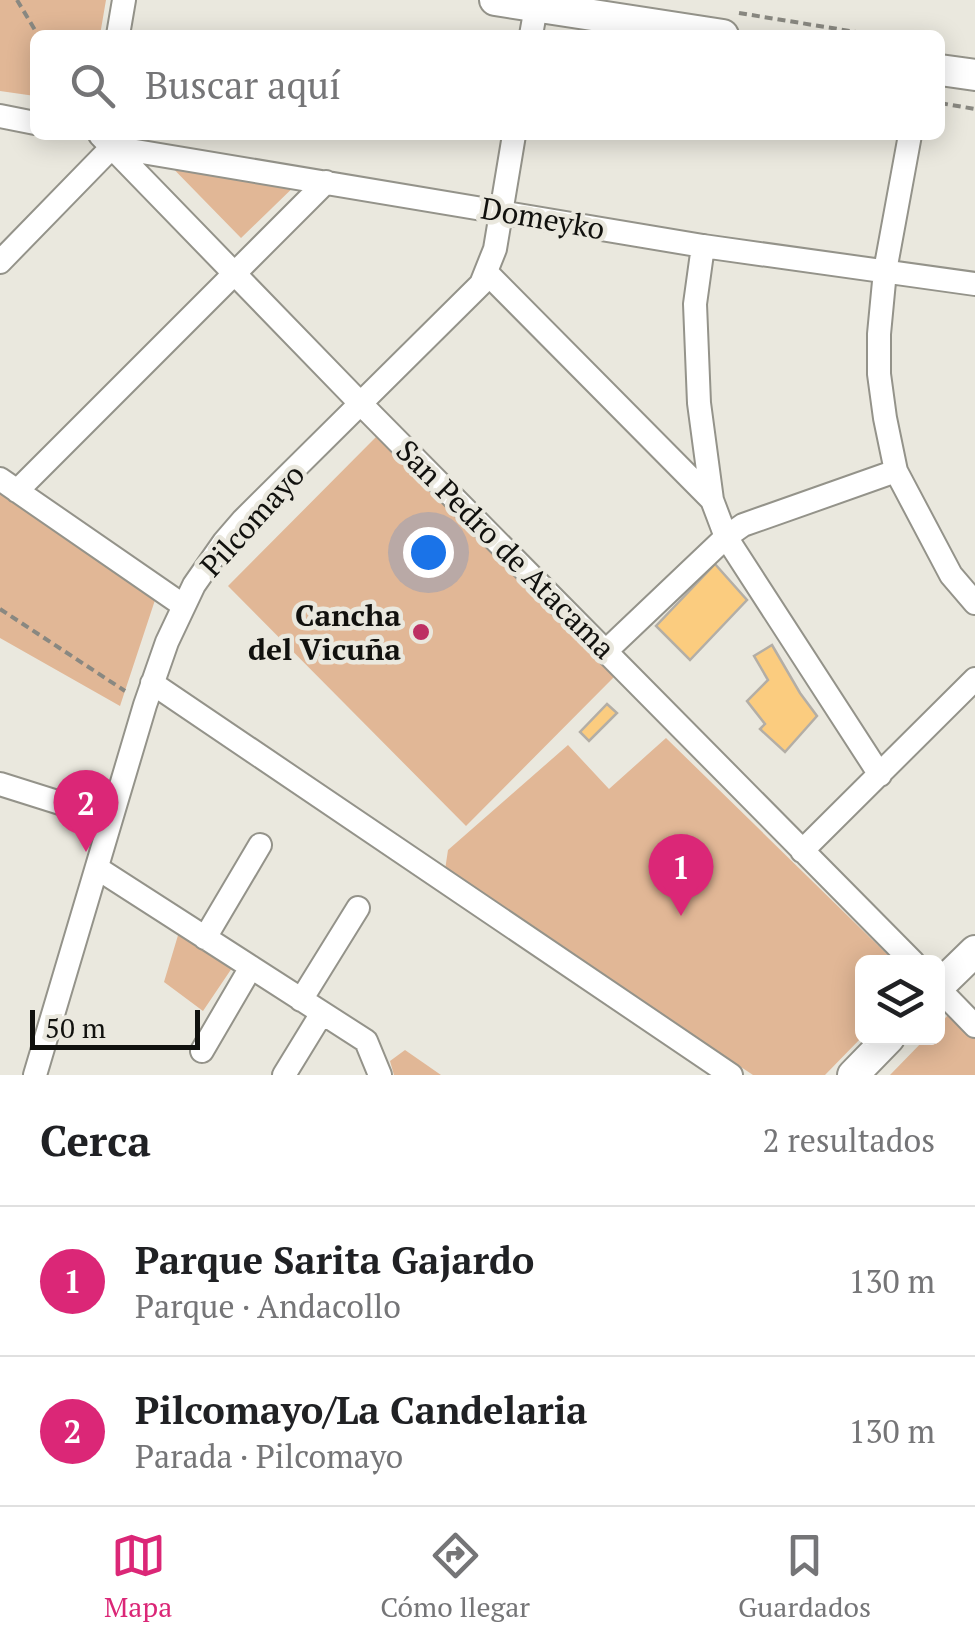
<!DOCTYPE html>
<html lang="es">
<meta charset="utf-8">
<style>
body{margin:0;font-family:"PT Serif",serif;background:#f6f6f6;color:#202124}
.controls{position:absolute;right:30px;bottom:30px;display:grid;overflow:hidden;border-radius:15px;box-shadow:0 5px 25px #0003}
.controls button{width:90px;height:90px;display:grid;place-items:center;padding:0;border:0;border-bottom:2px solid #e0e0e0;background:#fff;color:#202124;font:50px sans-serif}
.scale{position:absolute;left:30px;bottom:25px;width:170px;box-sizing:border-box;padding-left:10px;border:5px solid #11110e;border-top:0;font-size:28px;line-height:35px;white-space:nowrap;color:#11110e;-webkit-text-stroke:8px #eae8de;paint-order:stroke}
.you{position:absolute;left:428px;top:552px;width:35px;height:35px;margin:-25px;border:8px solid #fff;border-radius:50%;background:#1a73e8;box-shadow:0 0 0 15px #1a73e833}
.badge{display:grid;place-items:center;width:65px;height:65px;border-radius:50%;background:#db2777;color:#fff;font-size:32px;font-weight:700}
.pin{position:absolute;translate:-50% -82px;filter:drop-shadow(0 2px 5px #0008)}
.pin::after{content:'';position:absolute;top:52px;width:35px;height:30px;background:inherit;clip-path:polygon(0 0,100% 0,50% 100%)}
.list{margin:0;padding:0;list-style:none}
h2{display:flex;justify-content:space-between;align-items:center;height:130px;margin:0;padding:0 40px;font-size:42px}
h2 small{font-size:32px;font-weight:400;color:#757577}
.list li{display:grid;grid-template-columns:65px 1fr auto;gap:30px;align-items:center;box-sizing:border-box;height:150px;padding:0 40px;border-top:2px solid #e0e0e0}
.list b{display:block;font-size:38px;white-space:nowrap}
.list p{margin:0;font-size:32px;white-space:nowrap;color:#757577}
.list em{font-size:32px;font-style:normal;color:#757577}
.icon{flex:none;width:55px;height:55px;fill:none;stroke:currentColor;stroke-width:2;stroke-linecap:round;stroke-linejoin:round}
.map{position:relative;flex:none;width:975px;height:1075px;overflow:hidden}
.search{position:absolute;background:#fff;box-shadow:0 5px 25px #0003;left:30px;right:30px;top:30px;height:110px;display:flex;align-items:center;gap:25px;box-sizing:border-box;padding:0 35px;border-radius:15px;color:#757577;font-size:38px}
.sheet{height:430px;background:#fff}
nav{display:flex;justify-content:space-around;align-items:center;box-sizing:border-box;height:140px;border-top:2px solid #e0e0e0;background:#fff;font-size:28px;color:#757577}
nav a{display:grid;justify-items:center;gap:5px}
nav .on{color:#db2777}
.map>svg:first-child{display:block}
.green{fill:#e1b796}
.building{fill:#fbcc7f;stroke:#b3aea6;stroke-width:2.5}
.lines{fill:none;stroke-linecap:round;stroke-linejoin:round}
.minor-casing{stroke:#94938a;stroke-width:26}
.secondary-casing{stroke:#94938a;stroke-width:34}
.path{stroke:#898881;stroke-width:4;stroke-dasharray:8 5;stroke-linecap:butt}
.minor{stroke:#fff;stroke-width:22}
.secondary{stroke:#fff;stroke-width:30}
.poi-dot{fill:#bd3063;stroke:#eae8de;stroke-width:4}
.labels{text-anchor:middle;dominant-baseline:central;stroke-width:9;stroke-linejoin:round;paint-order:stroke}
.street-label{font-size:30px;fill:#11110e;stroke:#eae8de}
.poi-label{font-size:30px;font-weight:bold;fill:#11110e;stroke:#eae8de;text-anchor:end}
</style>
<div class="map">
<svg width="975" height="1075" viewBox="0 0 975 1075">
<rect width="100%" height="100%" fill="#eae8de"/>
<!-- green -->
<path class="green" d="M 0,0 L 106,0 L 100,35 L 35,35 L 35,96 L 0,91 Z
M 157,152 L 305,176 L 241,238 Z
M 376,437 L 614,677 L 466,826 L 228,586 Z
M 0,493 L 156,597 L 120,706 L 0,638 Z
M 666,738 L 895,962 L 862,962 L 862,1037 L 825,1075 L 753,1075 L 445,870 L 448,850 L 568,745 L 609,789 Z
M 179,932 L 232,968 L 203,1011 L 164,982 Z
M 948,1015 L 975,1039 L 975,1075 L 890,1075 L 926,1038 L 938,1038 L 938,1026 Z
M 405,1050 L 441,1075 L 394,1075 L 390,1061 Z"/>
<!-- building -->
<path class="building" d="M 715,564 L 747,600 L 690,660 L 656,626 Z
M 772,645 L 800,693 L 817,716 L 785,752 L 760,729 L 765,724 L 747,701 L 768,680 L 754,656 Z
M 607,704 L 617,713 L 589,741 L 580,732 Z"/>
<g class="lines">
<defs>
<path id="minor" d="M 118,35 L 124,0
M 531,35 L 536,7
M 0,116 L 35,123
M 100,135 L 361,404 L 913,962
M 910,135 L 885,271 L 879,334 L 879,374 L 885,418 L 896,471 L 951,575 L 975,603
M 703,246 L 695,304 L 699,403 L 712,500 L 726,537 L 880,775
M 0,262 L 112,147 L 703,246 L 975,284
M 487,273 L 712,500
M 0,479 L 184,606
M 17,491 L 326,182
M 606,651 L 726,537 L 743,525 L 896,471
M 152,683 L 731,1075
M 0,784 L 111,819
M 802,851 L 975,679
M 97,868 L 366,1041 L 380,1075
M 205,938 L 260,845
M 938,988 L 975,1026
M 301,1000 L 358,908
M 202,1051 L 251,967
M 35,1075 L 145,705 L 167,642 L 194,585 L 224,542 L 243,520 L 481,284 L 495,249 L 514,135
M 284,1075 L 322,1013"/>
<path id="secondary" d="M 495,0 L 723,35
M 940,70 L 975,75
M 938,987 L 975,951
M 853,1075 L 889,1038"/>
</defs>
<!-- minor casing -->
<use href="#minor" class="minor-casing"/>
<!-- secondary casing -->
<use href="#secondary" class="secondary-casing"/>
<!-- path -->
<path class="path" d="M 17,0 L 38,35
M 739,13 L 875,35
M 940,103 L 975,109
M 0,609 L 125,691"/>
<!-- minor -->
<use href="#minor" class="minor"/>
<!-- secondary -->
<use href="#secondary" class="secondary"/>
</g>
<!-- markers -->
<circle class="poi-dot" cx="421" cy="632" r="10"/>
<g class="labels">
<!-- street labels -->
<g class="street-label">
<text transform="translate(543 218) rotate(10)">Domeyko</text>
<text transform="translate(252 520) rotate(-48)">Pilcomayo</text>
<text transform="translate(506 549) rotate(45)">San Pedro de Atacama</text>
</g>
<!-- poi labels -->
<g class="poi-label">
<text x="401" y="615">Cancha<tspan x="401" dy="34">del Vicuña</tspan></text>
</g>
</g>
</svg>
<div class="controls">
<button><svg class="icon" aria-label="layers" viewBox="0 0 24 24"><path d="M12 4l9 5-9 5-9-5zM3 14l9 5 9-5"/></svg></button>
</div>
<div class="scale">50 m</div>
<div class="you"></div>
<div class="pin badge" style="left:681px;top:916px">1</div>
<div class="pin badge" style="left:86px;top:852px">2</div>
<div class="search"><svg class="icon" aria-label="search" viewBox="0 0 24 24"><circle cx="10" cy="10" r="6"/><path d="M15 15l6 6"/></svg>Buscar aquí</div>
</div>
<section class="sheet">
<h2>Cerca<small>2 resultados</small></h2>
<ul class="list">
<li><span class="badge">1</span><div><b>Parque Sarita Gajardo</b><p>Parque · Andacollo</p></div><em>130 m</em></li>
<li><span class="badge">2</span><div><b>Pilcomayo/La Candelaria</b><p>Parada · Pilcomayo</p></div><em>130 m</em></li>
</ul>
</section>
<nav>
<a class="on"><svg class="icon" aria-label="map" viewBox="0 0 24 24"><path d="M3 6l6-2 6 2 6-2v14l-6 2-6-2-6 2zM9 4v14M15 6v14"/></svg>Mapa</a>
<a><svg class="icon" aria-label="directions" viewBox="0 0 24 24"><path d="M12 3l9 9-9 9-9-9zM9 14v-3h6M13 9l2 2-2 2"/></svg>Cómo llegar</a>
<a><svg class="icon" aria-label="saved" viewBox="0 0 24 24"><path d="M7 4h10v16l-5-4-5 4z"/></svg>Guardados</a>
</nav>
